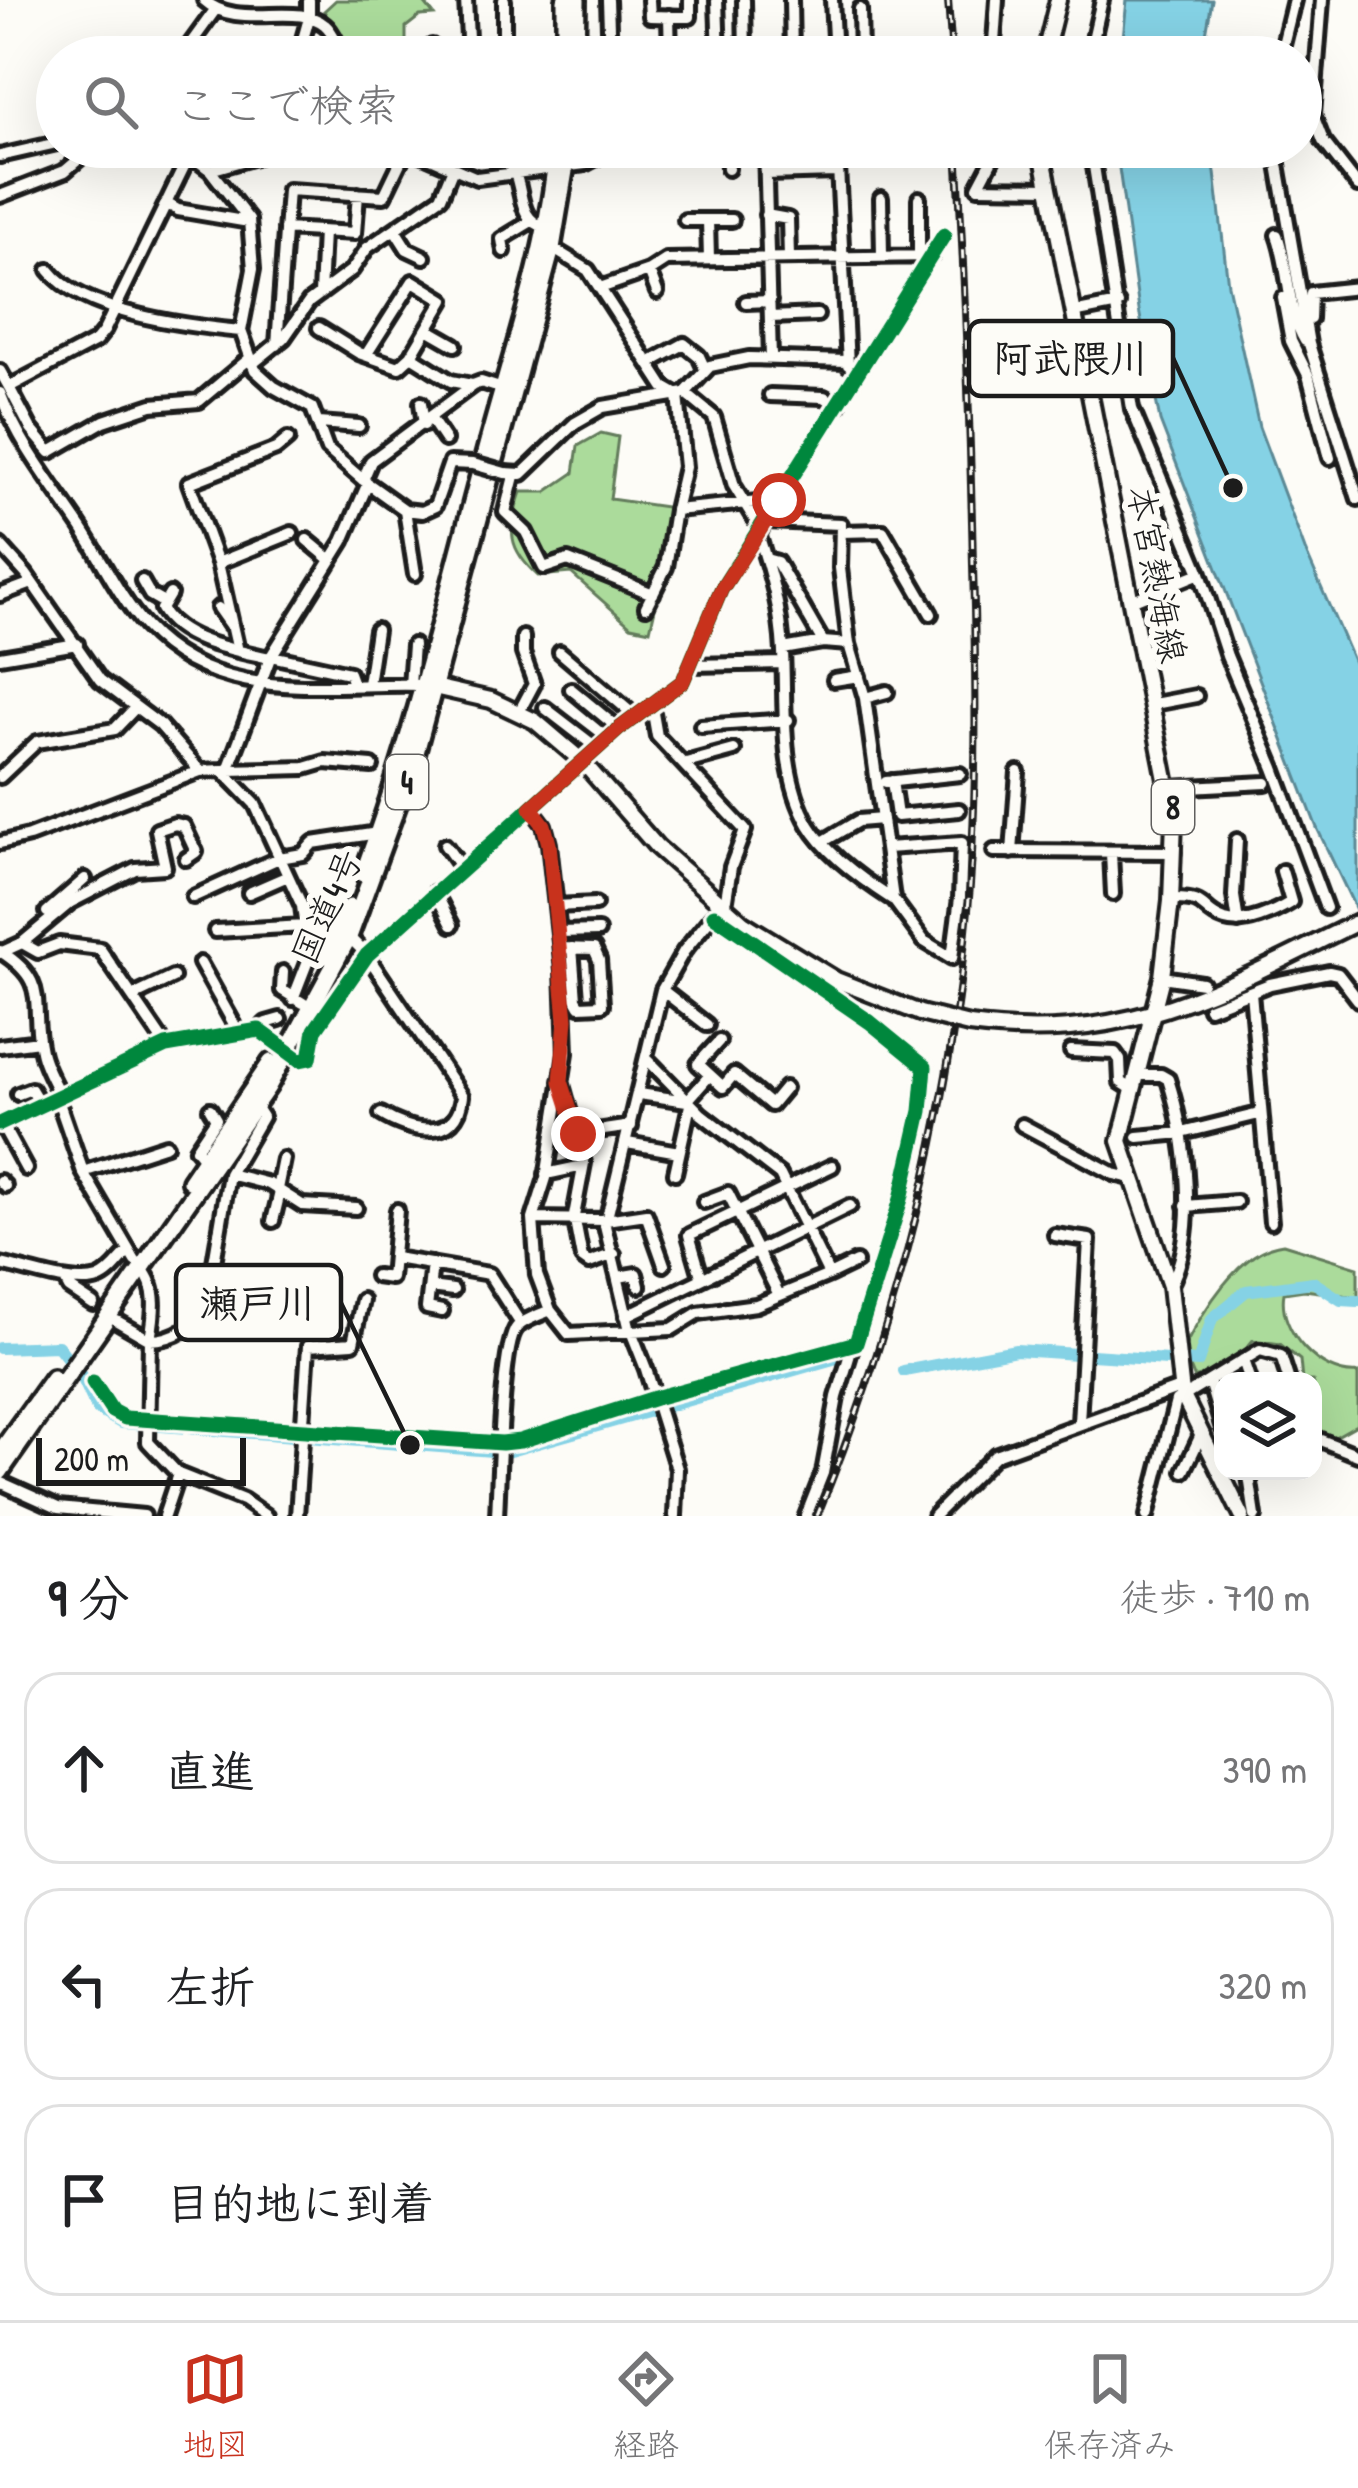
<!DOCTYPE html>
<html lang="ja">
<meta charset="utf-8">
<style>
body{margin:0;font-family:"Patrick Hand","Klee One",sans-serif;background:#f2f2f2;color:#202124}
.controls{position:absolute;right:36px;bottom:36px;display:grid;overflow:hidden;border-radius:24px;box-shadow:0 12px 48px #0002}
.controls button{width:108px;height:108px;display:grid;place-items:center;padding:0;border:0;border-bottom:3px solid #e0e0e0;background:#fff;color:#202124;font:60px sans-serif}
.scale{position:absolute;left:36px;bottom:30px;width:210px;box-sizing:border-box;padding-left:12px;border:6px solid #1c1c1c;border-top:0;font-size:33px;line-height:42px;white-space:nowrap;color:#1c1c1c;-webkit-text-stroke:9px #fdfcf7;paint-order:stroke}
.stop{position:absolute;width:36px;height:36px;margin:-27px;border:9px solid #c8321e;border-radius:50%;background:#fff}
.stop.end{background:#c8321e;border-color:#fff;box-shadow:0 3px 12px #0008}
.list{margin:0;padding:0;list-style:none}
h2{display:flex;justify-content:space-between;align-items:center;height:156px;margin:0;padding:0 48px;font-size:51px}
h2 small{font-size:39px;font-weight:400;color:#757577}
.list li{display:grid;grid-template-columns:78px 1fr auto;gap:36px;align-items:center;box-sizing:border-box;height:192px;margin:0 24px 24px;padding:0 24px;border:3px solid #e0e0e0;border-radius:36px}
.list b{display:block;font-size:45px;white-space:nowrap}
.list em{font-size:39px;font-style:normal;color:#757577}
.icon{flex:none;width:66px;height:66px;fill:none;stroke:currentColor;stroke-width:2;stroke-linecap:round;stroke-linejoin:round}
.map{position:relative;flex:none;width:1358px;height:1516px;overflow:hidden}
.search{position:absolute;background:#fff;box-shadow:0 12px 48px #0002;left:36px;right:36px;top:36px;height:132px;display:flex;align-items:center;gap:30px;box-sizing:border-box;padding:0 42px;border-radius:66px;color:#757577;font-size:45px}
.sheet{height:804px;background:#fff}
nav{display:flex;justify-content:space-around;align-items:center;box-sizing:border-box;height:168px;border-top:3px solid #e0e0e0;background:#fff;font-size:33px;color:#757577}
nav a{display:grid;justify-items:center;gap:6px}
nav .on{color:#c8321e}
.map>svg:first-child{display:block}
.green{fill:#abdb9b;stroke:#647c5c;stroke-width:3}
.water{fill:#85d2e5;stroke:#5b8995;stroke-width:3}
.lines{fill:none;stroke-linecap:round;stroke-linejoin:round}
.river{stroke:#85d2e5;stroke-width:12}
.minor-casing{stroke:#1c1c1c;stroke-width:20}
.major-casing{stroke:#1c1c1c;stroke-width:22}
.highway-casing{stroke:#1c1c1c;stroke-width:24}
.minor{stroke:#fdfcf7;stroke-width:10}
.major{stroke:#fdfcf7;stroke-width:14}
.highway{stroke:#fdfcf7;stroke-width:15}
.rail-casing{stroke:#1c1c1c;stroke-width:8}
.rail{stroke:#fdfcf7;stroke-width:3;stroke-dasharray:9;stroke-linecap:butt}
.minor-bridge-casing{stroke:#1c1c1c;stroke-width:20;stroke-linecap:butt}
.major-bridge-casing{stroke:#1c1c1c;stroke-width:22;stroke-linecap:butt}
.minor-bridge{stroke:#fdfcf7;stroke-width:10}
.major-bridge{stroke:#fdfcf7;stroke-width:14}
.cycleway-casing{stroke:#fdfcf7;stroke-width:22}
.cycleway{stroke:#00873e;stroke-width:15}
.route{stroke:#c8321e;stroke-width:15}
.labels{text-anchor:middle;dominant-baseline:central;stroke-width:12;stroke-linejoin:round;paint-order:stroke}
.shield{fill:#fdfcf7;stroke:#605f5e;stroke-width:3}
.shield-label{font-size:33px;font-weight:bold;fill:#1c1c1c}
.street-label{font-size:36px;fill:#1c1c1c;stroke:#fdfcf7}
.leader{fill:none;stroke:#1c1c1c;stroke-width:4.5}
.callout-dot{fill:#1c1c1c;stroke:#fdfcf7;stroke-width:4.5}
.callout{fill:#fdfcf7;stroke:#1c1c1c;stroke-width:4.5}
.callout-label{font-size:39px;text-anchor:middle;font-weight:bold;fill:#1c1c1c}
</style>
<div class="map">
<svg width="1358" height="1516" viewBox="0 0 1358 1516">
<rect width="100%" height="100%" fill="#fdfcf7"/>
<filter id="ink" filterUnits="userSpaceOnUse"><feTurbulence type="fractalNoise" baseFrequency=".00833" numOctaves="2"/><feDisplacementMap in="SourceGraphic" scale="24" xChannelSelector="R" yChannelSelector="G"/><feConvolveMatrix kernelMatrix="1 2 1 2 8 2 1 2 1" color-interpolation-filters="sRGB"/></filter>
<g filter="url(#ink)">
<!-- green -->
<path class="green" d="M 336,0 L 422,0 L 434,15 L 420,16 L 406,27 L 406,57 C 343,57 356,64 324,11 Z
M 601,433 L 618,437 L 610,499 L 673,508 L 667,557 L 650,630 L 631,626 L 571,573 L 538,576 C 507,548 508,531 521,492 L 546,492 L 574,473 L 578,446 Z
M 1283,1244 L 1358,1267 L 1358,1297 L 1304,1290 L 1284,1293 C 1277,1330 1321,1377 1358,1373 L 1358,1424 L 1335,1437 L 1313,1429 L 1313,1381 L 1302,1381 L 1300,1360 L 1280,1344 L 1253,1340 L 1244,1351 L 1200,1377 L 1194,1377 L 1183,1350 C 1201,1314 1239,1249 1283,1244 Z"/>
<!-- water -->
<path class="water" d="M 1127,0 L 1212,0 L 1202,57 L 1121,57 Z
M 1116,147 L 1212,147 L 1228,285 L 1259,427 L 1305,550 L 1358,672 L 1358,914 L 1317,828 L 1160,421 L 1139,310 Z"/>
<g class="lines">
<!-- river -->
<path class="river" d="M 0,1348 L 58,1346 L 82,1377 L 97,1409 L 121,1423 L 506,1452 L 851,1354
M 904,1371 L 1016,1350 L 1198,1362 L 1212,1319 L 1246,1291 L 1313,1282 L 1341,1300 L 1358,1301"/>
<defs>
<path id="minor" d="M 204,0 C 237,31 297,1 325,25 C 335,33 337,48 346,57
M 466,0 L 469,57
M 504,0 L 504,45
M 608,0 L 610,57
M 649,0 L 650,16 L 690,17 L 690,0
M 717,0 L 719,57
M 744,0 L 745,57
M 791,0 L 792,57
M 832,0 L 835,57
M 1322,0 L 1313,115 L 1323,141 L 1358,186
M 860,9 L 861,57
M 669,16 L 670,57
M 468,45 L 565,44
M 432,46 L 432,57
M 994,52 L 1038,57
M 181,57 L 215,10
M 298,57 L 309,18 L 309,0
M 993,57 L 997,0
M 1089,57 L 1102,0
M 1280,57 L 1294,0
M 179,147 L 210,170 L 249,220 L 253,269 L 241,331 L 255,370 L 274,387 L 312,408 L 327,449 L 363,480 L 405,510 L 422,512 L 435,506 L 450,463 L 473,464
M 405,147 L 477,178 L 585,164 L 617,147
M 434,147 L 451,166
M 501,147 C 506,156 512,166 516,176 C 523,196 520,221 545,227
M 727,147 L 728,169
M 765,147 L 771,358
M 837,147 L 848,365
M 999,147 L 978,187 L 1049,188
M 1091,147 L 1132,409 L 1200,573 L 1227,656 L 1274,768 L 1326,908
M 1275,147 L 1309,344 L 1358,499
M 0,156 L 57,143
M 210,170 L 269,153 L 362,147
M 766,174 L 836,172
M 0,196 L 65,171 L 93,147
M 881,198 L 882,256
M 919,198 L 919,256
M 166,203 L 178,210 L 249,222
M 766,215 L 788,219 L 789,258
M 685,220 L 732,220
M 708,220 L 709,259
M 285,229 L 355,233 L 358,194
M 395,230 L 407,249 L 424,257
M 1277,235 C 1290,269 1286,309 1305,341
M 552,248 L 588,270 L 664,387 L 678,395 L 685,467 L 675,510 L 779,500
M 504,251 L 502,239 L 530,222
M 49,270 C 83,314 188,326 241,331
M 649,271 L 657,292
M 600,288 L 649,271 L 666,260 L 932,256
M 320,294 L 323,232
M 1283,298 L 1291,341 L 1308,375 L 1330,458
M 746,302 L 770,301
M 1073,313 L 1118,304
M 770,317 L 817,315
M 1310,319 L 1311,293 L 1358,288
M 319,328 L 359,353 L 399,367 L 411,356 L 444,300 L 413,281 L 366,355
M 427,329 L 455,345
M 277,345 L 288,190 L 384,196 L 407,148
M 411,356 L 451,381 L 472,385
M 649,363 L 684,344 L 699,356 L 705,369
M 252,364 L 284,338 L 309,302 L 352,270 L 367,248 L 441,197 L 452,170
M 0,371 L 9,387 L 96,341 L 104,331 L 191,152
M 9,387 L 31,429 L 50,452 L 104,421 L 152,405 L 199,401 L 249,359
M 0,393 C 19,443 51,483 80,526 C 102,559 119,597 145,626 C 218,706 326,682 422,685
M 685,393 L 714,417 L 734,486 L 761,530
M 770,395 L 824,397 L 839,405
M 421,403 L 424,425
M 431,419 L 445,440
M 319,423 L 359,426
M 505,473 L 522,474 L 575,423 L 603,407 L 685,393 L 710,366 L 749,358 L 846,361
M 514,476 L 505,512 L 526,532 L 544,568 L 568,560 L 653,594
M 363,480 L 371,461 L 473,385 L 481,382 L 506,390
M 405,510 L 415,574
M 766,521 L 841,524 L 840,568 L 849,644 L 865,698 L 893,899 L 924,941 L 952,958 L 960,898 L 962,843 L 886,848
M 841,532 L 883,531 L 931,614
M 758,534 C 771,573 781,610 783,652 C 786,709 779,773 809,825 C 826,854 864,881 892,899
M 307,540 L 331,560
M 0,545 L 26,574 L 100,680 L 160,725 L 200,771
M 766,559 L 777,562 L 823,642
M 218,563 L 292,533
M 142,581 L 150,595 L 164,603
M 170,594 L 161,609 C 180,642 235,650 270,658
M 0,595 L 32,583
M 1133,600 L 1200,573
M 646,607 L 666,567 L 675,510
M 218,608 L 230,625
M 783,649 L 823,642 L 849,644
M 238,651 L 218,563 L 189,483 L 276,449 L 288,439
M 560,652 L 635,716
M 271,656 L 349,673 L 353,684
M 0,657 L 77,644
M 692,665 L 783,663
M 834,680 L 859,676
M 368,684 L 376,630
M 410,685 L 413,645
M 571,689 L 619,729
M 865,698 L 887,692
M 1154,704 L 1196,696
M 652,707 L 657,736 L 745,830 L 731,867 L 726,899 L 684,951 L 662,990 L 605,1226 L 629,1326 L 646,1369 L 677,1469 L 675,1516
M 545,708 L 597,748
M 519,712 L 534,684 L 523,653 L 523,637
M 701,726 L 788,720
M 686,763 L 734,750
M 222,770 L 228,770 L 270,658 L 343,541 L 368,483
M 228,770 L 305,768 L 325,762 L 372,766
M 0,777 L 37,742 L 115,729 L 135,708
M 892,781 L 897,816 L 959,810
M 886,782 L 960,774
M 1169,788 L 1266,783
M 531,808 L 544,825 L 549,844 L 563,970 L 566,1053 L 546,1178 L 533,1219 L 537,1275 L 550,1310 L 569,1334 L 672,1329 L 698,1313 L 756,1305 L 829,1275 L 780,1175 L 701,1114 L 648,1060
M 1237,840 L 1234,896 L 1238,922
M 824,841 L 858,821 L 882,819
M 0,843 L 29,836 L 200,771 L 222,770 L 255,804 L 302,906 L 309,958 L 293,999
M 445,845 L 462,869
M 994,851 L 1174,852
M 1012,852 L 1018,772
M 1111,853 L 1113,894
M 435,892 L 452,925
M 249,893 L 288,876
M 193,897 L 279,858 L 303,854 L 313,843 L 378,833
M 1171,899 C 1212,898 1198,911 1225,920 C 1245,926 1275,912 1291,902 L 1282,871
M 556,906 L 595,904
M 47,912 L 85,879
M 215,931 L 305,926
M 559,932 L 598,931
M 349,937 L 367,955 L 462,1096 C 458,1143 410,1132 381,1114
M 22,943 L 71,902 L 135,869 L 165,867 L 157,830 L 175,824 L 184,826 L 196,852 L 186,859
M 561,948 L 594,949 L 599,960 L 602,1005 L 580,1006 L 576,999 L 572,948
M 0,951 C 51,983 30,1003 41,1051 C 44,1066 53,1081 60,1095
M 0,953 L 22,943 L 38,952 L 59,944 L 100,949 L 166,1046
M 200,963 L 239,1033
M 283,972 L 282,990 L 303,1003
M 1162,977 L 1202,983
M 662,990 L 707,1025
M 1251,992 L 1271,1222
M 133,996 L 173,977
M 1209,1008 L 1270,984 L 1329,972 L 1338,974 L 1358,1000
M 259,1030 L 266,1023 L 280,1019
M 719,1041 L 698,1064 L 723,1087 L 734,1074 L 771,1105 L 785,1088
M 0,1046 L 39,1041
M 1071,1051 L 1115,1053 L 1120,1060 L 1121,1082 L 1132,1089
M 1136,1075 L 1161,1075 L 1168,1079 C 1186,1135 1199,1233 1170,1286
M 561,1081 L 584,1163 L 574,1216 L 582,1258 L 589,1263 L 614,1254
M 18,1094 L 31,1089 L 40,1104
M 639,1094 L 687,1101 L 710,1075
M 57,1097 L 83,1172 L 135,1261
M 255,1106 L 262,1117 L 229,1174 L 269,1184 L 302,1205 L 356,1208
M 1,1123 L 26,1169
M 0,1124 L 166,1046 L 259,1030 L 300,1060 L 310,1058 L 315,1030 L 367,955 L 619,729 L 683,681 L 721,590 L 944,235
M 1022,1125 L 1114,1174 L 1131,1178
M 577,1134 L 631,1126
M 1138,1137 L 1182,1133 L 1259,1114
M 627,1143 L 679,1152
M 205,1160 L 196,1149 L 216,1119 L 210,1109
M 83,1172 L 166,1145
M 675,1173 L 690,1105
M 546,1174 L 583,1166
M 0,1181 L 5,1186
M 277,1189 L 283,1159
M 704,1202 L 728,1193 L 779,1295
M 1186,1206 L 1236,1202
M 533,1219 L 606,1220 L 646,1214 L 664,1265
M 273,1221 L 280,1192
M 1055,1235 L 1089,1240 L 1079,1423
M 395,1258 L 489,1274 L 521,1324
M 0,1264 C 25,1269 75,1287 98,1279 C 110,1275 119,1261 128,1252
M 432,1264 L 427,1308 L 442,1311
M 142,1269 C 159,1288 154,1316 150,1340 C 174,1340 197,1325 207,1304 L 229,1174
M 829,1275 L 856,1262
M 376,1276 L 391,1278 L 397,1210
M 701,1276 L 689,1235 L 832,1166
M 618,1277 L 636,1274 L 639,1286
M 65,1280 L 69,1288 L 93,1304
M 430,1287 L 453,1290
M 208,1296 L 239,1307
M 626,1316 L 850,1206
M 117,1321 L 150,1340 L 148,1442 L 178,1474 L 243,1500 L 266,1516
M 1243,1360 L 1250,1381
M 1209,1381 L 1223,1429
M 93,1382 L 112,1411 L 125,1418 L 502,1443 L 520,1441 L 655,1398 L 856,1343 L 901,1199 L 921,1111 L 925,1067 L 870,1022 L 714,915
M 1313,1437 L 1358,1455
M 1184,1471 L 1201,1435
M 1249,1476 L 1255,1516
M 0,1482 L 58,1508 L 144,1516
M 164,1516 L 178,1474
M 297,1516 L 308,1346 L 353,1343 L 362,1300
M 497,1516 C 499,1485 501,1344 517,1327 C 525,1319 540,1315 550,1310
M 806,1516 L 823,1473 L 837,1397 L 853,1344
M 934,1516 L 995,1455 L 1180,1388
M 1147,1516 L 1176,1401 L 1260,1350 L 1281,1356 L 1289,1381"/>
<path id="major" d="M 1044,57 L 1058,0
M 1041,147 L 1174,820 L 1171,901 L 1162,977 L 1120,1141 L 1170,1286 L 1182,1394 L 1242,1516
M 425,685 L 491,700 L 535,721 L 582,761 L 657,847 L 743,923 L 836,980 L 920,1013
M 969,1025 C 1130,1046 1220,989 1358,922"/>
<path id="highway" d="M 565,57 L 565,0
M 576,57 L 577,0
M 363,874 C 415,733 449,586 488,442 C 514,345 549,247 557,147
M 327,956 L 350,907
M 190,1181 L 271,1062
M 0,1452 L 53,1378
M 0,1472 L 268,1087 L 349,937 L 414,760 L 552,248 L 569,147"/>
</defs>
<!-- minor casing -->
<use href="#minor" class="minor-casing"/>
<!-- major casing -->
<use href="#major" class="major-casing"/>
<!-- highway casing -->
<use href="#highway" class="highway-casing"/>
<!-- minor -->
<use href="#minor" class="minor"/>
<!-- major -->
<use href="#major" class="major"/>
<!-- highway -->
<use href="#highway" class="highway"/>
<defs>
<path id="rail" d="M 948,0 L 952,57
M 817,1516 C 897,1323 949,1117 968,910 C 978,795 976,680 973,565 C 970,425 965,286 957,147"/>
</defs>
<!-- rail casing -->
<use href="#rail" class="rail-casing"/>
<!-- rail -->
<use href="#rail" class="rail"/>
<defs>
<path id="minor-bridge" d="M 473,464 L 505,473"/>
<path id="major-bridge" d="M 920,1013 L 969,1025"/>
</defs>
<!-- minor-bridge casing -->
<use href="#minor-bridge" class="minor-bridge-casing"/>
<!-- major-bridge casing -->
<use href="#major-bridge" class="major-bridge-casing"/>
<!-- minor-bridge -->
<use href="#minor-bridge" class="minor-bridge"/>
<!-- major-bridge -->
<use href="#major-bridge" class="major-bridge"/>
<defs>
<path id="cycleway" d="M 0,1124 L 166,1046 L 259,1030 L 300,1060 L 310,1058 L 315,1030 L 367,955 L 619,729 L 683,681 L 721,590 L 944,235
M 93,1382 L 112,1411 L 125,1418 L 502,1443 L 520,1441 L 655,1398 L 856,1343 L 901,1199 L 921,1111 L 925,1067 L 870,1022 L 714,915"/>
</defs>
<!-- cycleway casing -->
<use href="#cycleway" class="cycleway-casing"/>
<!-- cycleway -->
<use href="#cycleway" class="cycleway"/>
</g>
</g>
<g class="lines" filter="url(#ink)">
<!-- route -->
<path class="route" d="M 578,1134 L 561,1081 L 566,1019 L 549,844 L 544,825 L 531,808 L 619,729 L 683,681 L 721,590 L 779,500"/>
</g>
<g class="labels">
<!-- shield labels -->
<g class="shield">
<rect x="386" y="755" width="42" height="54" rx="9"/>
<rect x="1152" y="780" width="42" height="54" rx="9"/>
</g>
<g class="shield-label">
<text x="407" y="782">4</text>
<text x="1173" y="807">8</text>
</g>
<!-- street labels -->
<g class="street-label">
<text transform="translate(1158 574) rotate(79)">本宮熱海線</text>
<text transform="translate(326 906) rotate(-66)">国道4号</text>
</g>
</g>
<!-- callouts -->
<path class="leader" d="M1233 488L1173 358M410 1445L341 1303"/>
<g class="callout-dot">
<circle cx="1233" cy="488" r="12"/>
<circle cx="410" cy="1445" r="12"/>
</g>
<g class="callout">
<rect x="969" y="321" width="204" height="75" rx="12"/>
<rect x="176" y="1265" width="165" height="75" rx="12"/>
</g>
<g class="callout-label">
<text x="1071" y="372">阿武隈川</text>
<text x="258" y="1317">瀬戸川</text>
</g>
</svg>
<div class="controls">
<button><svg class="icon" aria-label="layers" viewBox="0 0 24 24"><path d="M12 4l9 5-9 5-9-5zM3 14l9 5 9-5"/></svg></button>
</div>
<div class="scale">200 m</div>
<div class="stop" style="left:779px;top:500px"></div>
<div class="stop end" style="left:578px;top:1134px"></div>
<div class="search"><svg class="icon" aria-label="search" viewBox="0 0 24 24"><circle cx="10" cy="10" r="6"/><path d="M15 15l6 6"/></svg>ここで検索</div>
</div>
<section class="sheet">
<h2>9 分<small>徒歩 · 710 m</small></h2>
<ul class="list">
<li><svg class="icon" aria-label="ahead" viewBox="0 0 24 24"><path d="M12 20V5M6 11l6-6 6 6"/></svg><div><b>直進</b></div><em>390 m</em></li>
<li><svg class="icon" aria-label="left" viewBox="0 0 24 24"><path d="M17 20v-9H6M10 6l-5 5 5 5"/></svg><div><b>左折</b></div><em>320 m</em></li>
<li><svg class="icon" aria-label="arrive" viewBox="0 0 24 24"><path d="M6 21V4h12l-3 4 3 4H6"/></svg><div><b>目的地に到着</b></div></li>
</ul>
</section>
<nav>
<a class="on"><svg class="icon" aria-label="map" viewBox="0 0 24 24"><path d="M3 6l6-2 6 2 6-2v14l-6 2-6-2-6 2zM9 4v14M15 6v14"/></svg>地図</a>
<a><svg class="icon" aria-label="directions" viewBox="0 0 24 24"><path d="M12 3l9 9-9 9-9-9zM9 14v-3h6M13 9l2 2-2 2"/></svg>経路</a>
<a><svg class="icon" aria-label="saved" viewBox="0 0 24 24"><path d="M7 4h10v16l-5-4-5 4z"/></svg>保存済み</a>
</nav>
